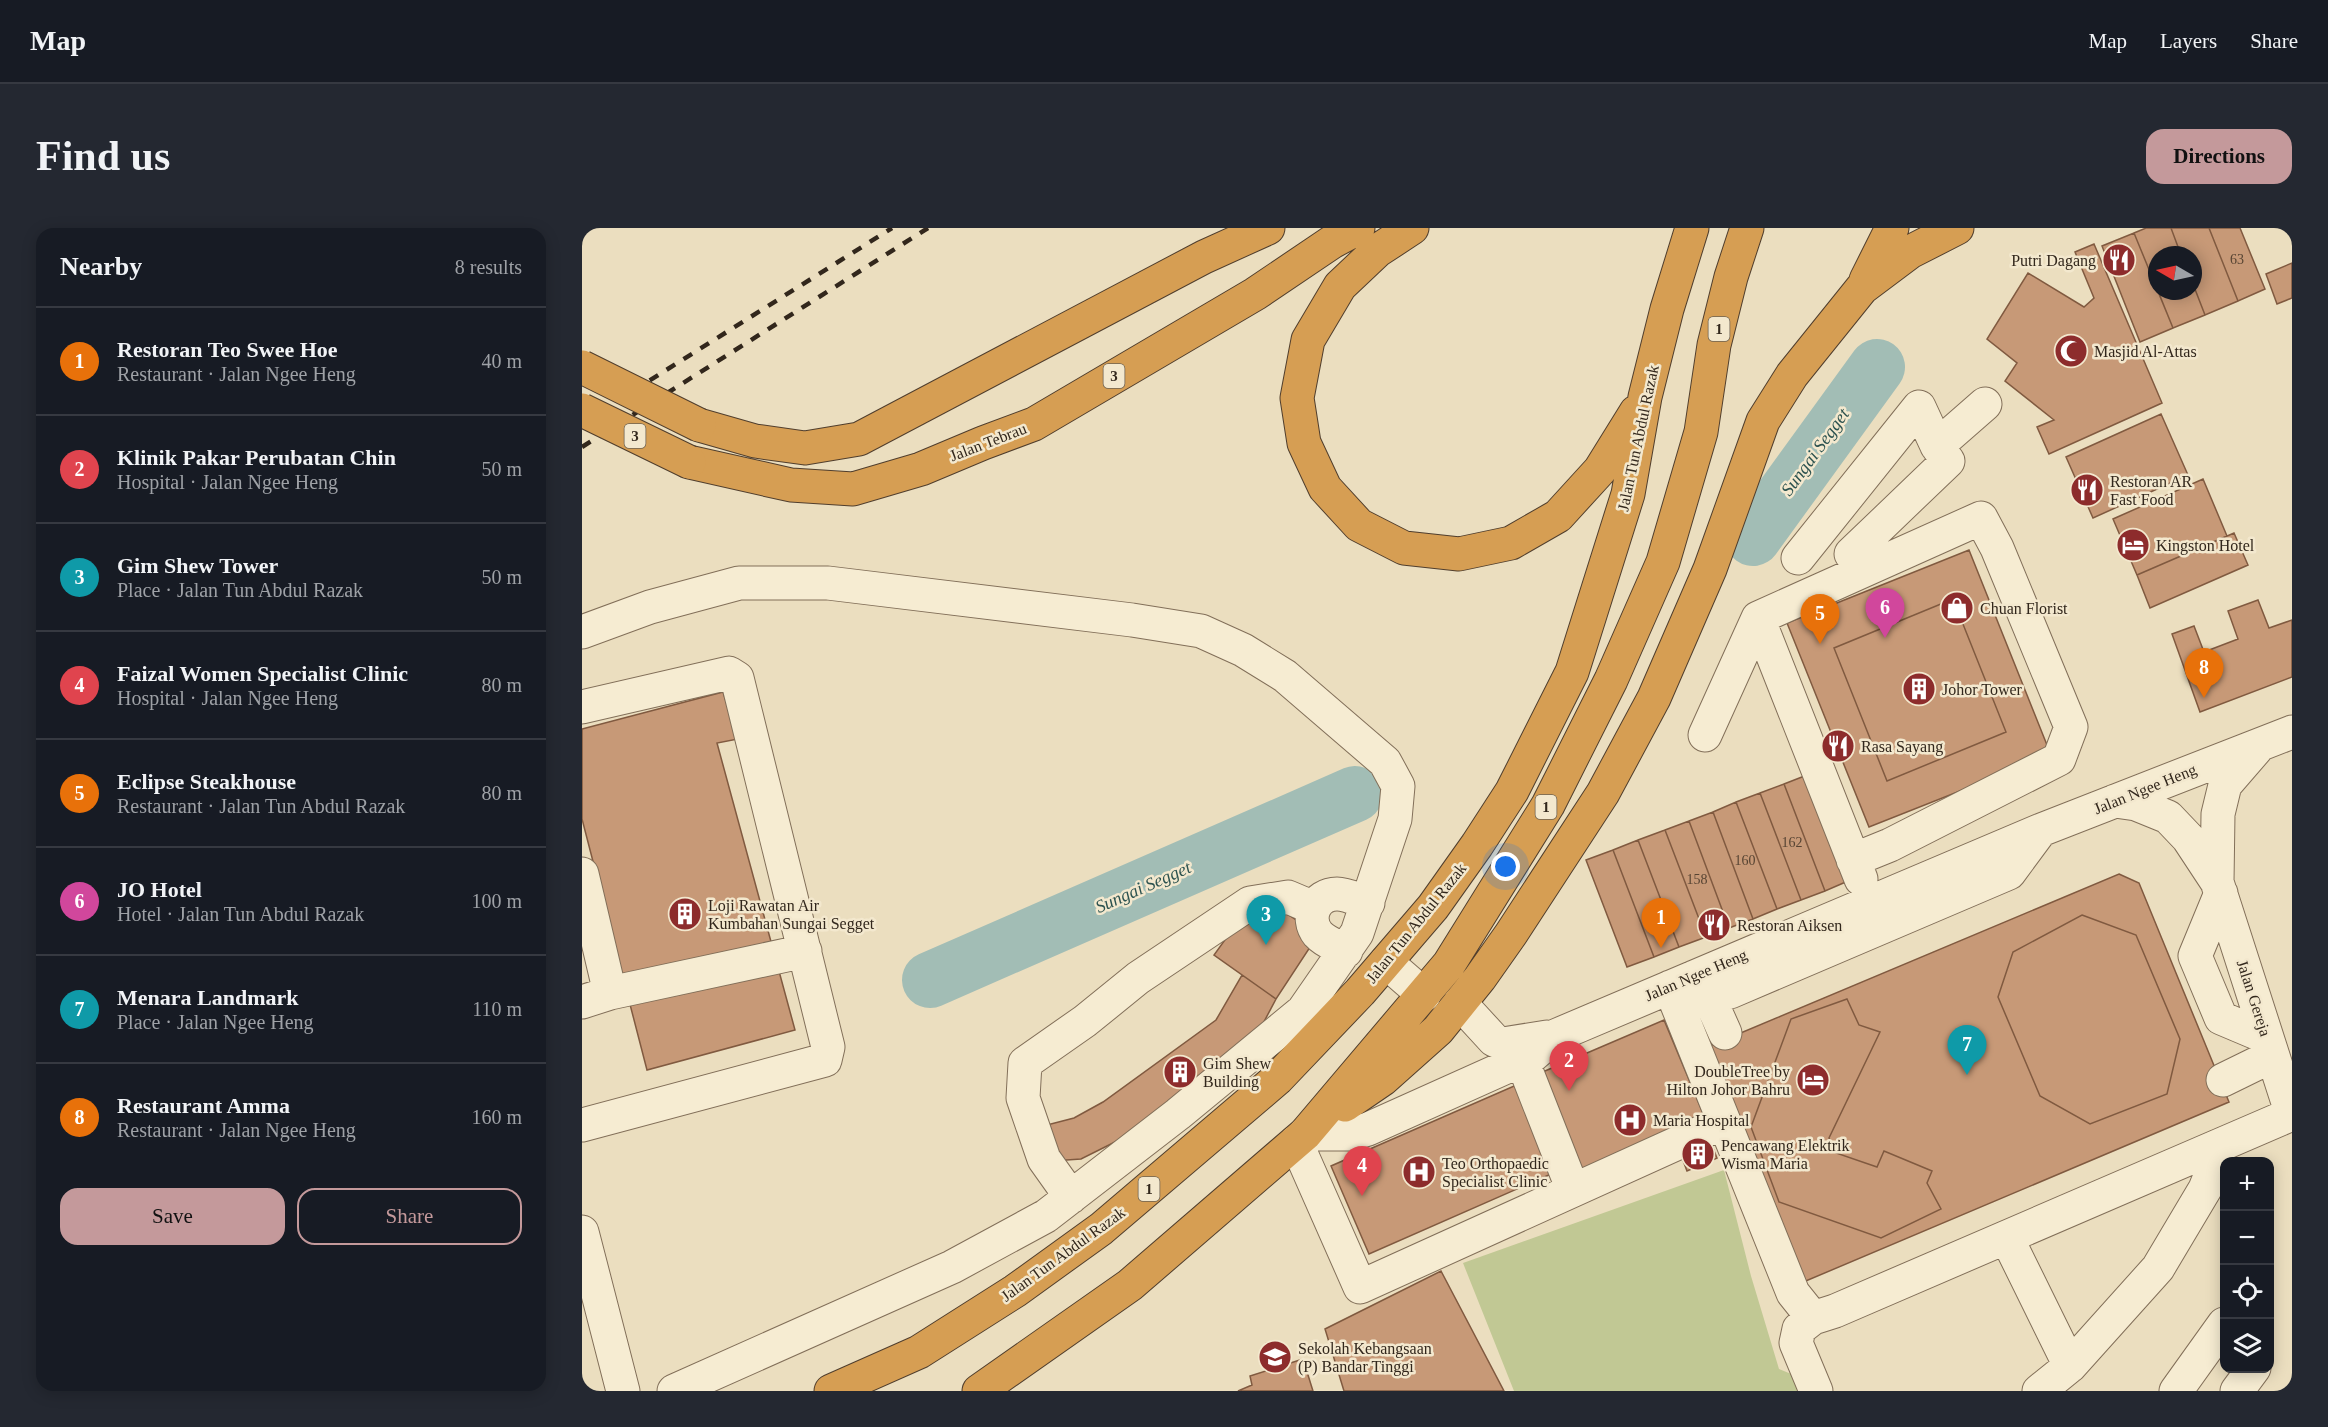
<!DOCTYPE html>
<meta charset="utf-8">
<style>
body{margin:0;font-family:Georgia,serif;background:#242831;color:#f1f3f6}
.controls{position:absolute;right:18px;bottom:18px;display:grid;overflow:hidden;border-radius:12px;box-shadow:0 3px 15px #0003}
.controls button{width:54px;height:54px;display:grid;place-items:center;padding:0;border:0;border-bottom:2px solid #363941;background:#171b24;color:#f1f3f6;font:30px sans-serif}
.compass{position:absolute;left:1566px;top:18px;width:54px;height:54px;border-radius:50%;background:#171b24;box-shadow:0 3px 15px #0003;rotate:279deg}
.you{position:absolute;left:924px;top:639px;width:21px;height:21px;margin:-15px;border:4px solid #fff;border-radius:50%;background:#1a73e8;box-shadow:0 0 0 9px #1a73e833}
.badge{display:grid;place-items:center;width:39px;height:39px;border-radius:50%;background:#c4999b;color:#fff;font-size:20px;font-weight:700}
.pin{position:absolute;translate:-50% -50px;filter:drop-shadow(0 2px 3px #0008)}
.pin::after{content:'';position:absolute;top:32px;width:21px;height:18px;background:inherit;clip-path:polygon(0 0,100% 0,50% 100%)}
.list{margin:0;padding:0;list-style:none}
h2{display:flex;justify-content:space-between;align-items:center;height:78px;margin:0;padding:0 24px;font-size:26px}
h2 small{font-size:20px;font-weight:400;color:#9ea1a6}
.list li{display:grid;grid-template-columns:39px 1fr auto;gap:18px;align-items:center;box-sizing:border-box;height:108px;padding:0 24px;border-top:2px solid #363941}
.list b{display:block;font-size:22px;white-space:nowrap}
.list p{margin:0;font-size:20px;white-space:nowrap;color:#9ea1a6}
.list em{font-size:20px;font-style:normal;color:#9ea1a6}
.actions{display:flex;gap:12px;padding:18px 24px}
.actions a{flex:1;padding:14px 0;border:2px solid #c4999b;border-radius:18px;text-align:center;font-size:21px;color:#c4999b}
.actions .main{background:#c4999b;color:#111}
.icon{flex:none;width:33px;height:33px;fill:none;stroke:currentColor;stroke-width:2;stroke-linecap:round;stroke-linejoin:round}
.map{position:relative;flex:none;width:1710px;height:1163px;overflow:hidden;border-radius:18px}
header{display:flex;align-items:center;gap:36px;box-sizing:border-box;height:84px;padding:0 30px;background:#171b24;border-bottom:2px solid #363941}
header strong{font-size:28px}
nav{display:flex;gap:33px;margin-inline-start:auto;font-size:21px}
.intro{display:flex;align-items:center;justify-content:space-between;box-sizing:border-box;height:144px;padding:0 36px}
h1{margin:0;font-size:42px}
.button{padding:15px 27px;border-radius:18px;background:#c4999b;color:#111;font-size:21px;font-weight:700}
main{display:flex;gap:36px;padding:0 36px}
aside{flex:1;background:#171b24;border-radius:18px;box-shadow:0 3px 15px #0003}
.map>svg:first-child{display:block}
.green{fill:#c1c894}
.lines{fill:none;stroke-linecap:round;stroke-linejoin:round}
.river{stroke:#a2bdb5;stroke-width:56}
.building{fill:#c79977;stroke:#805a40;stroke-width:1.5}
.minor-casing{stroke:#826f59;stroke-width:35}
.highway-casing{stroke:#503e2d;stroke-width:35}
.minor{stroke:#f6ecd2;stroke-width:33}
.highway{stroke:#d69e53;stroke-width:33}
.rail{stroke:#32271c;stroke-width:4.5;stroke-dasharray:10 10;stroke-linecap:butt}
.highway-bridge-casing{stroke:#503e2d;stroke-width:35;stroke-linecap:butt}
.highway-bridge{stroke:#d69e53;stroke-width:33}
.labels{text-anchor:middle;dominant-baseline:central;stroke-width:5;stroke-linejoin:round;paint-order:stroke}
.number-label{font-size:14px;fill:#574433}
.shield{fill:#f3e8ce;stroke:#6c6151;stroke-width:1.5}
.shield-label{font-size:15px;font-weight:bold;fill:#32271c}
.poi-label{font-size:16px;fill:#32271c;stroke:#f3e8ce;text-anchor:start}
.street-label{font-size:16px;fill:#32271c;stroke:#f3e8ce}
.water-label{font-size:18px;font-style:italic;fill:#2c524f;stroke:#f3e8ce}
</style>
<header>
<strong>Map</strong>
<nav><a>Map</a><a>Layers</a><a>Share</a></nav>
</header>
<div class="intro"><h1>Find us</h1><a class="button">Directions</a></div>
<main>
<aside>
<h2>Nearby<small>8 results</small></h2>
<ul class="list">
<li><span class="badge" style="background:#e8710a">1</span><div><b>Restoran Teo Swee Hoe</b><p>Restaurant · Jalan Ngee Heng</p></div><em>40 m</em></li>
<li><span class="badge" style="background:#e0444e">2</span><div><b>Klinik Pakar Perubatan Chin</b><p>Hospital · Jalan Ngee Heng</p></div><em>50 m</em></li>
<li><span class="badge" style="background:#0f9aa8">3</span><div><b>Gim Shew Tower</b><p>Place · Jalan Tun Abdul Razak</p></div><em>50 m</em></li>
<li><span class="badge" style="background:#e0444e">4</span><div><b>Faizal Women Specialist Clinic</b><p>Hospital · Jalan Ngee Heng</p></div><em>80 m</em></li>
<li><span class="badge" style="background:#e8710a">5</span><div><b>Eclipse Steakhouse</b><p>Restaurant · Jalan Tun Abdul Razak</p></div><em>80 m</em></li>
<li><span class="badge" style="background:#d1479c">6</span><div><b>JO Hotel</b><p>Hotel · Jalan Tun Abdul Razak</p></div><em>100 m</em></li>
<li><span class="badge" style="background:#0f9aa8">7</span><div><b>Menara Landmark</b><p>Place · Jalan Ngee Heng</p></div><em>110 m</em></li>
<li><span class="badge" style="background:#e8710a">8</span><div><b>Restaurant Amma</b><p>Restaurant · Jalan Ngee Heng</p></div><em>160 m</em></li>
</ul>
<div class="actions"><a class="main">Save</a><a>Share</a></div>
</aside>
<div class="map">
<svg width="1710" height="1163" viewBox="0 0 1710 1163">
<rect width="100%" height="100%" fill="#ebdebf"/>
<!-- green -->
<path class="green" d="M 1142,942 L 1169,1048 L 1197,1141 L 1219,1150 L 1225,1163 L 932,1163 L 881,1035 Z"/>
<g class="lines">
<!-- river -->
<path class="river" d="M 1171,310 L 1295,139
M 348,752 L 773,566"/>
</g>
<!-- building -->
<path class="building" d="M 1564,0 L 1589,0 L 1599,27 L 1575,27 L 1575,61 L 1552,5 Z
M 1589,0 L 1627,0 L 1656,73 L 1623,87 L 1611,56 L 1611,27 L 1599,27 Z
M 1627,0 L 1658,0 L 1683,61 L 1656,73 Z
M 1552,5 L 1591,100 L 1558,114 L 1520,18 Z
M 1512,16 L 1580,175 L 1467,226 L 1455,199 L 1472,192 L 1423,153 L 1435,135 L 1405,111 L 1446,45 L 1502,79 L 1512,70 L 1493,24 Z
M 1710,35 L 1710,70 L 1695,76 L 1684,46 Z
M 1611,56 L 1623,87 L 1591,100 L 1576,63 L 1611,63 Z
M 1579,186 L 1606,247 L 1511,290 L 1484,229 Z
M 1621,251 L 1645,308 L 1555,347 L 1531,291 Z
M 1652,305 L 1666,337 L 1568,380 L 1555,347 Z
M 1387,322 L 1469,527 L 1287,599 L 1205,395 Z
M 1371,371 L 1424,504 L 1305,553 L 1252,420 Z
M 1676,372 L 1687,400 L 1710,392 L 1710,449 L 1618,484 L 1590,406 L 1612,398 L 1622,424 L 1656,411 L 1646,383 Z
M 141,464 L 156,511 L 135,515 L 213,802 L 65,842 L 0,591 L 0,501 Z
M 1225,547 L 1266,653 L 1243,663 L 1202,556 Z
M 1202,556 L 1243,663 L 1219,672 L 1178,565 Z
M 1178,565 L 1219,672 L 1195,681 L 1154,574 Z
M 1154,574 L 1195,681 L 1171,691 L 1131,584 Z
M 1131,584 L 1171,691 L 1147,700 L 1107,593 Z
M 1107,593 L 1147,700 L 1124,709 L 1083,602 Z
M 1083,602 L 1124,709 L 1097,719 L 1056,612 Z
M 1056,612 L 1097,719 L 1072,729 L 1031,622 Z
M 1031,622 L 1072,729 L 1045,739 L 1004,632 Z
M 1537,646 L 1557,655 L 1647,874 L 1219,1055 L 1123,820 Z
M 688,674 L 736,707 L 694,771 L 632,727 L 668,677 L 684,690 Z
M 1500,687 L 1554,707 L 1598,811 L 1585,866 L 1508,896 L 1458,868 L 1416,769 L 1431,724 Z
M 660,747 L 694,771 L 676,805 L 537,912 L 499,931 L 470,933 L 461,898 L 492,890 L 521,874 L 634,792 Z
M 1265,771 L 1277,797 L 1298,804 L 1247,910 L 1254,925 L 1295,939 L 1302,923 L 1350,943 L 1345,955 L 1359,981 L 1299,1010 L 1197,974 L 1169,899 L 1209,791 Z
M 1082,792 L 1123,890 L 997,943 L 956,846 Z
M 939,855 L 976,943 L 787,1026 L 749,938 Z
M 1127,910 L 1135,930 L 1105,943 L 1097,922 Z
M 859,1043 L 922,1163 L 762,1163 L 743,1101 Z
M 721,1131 L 731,1163 L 656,1163 L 670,1157 L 668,1148 Z"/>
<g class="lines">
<defs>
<path id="minor" d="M 1269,326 L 1366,233 L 1355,218 L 1403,176
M 1216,330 L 1337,179 L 1355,218
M 1176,390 L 1279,651
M 0,404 L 68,379 L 157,355 L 246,355 L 550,392 L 619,403 L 661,422 L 703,448 L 803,534 L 816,558 L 813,591 L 775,705 L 721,783 L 596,886 L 464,988 L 370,1039 L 92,1163
M 0,479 L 147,445 L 155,450 L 246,819 L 243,832 L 0,897
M 1123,507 L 1176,390 L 1399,290 L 1415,320 L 1489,499 L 1477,531 L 1308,617 L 1271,632
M 1533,573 L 1554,576 L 1586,589 L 1606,610 L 1635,654 L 1710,887
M 0,646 L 28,765
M 1635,654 L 1636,586 L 1643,557 L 1675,520
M 1639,665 L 1613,728 L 1639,790 L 1684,809
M 764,723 C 755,718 743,714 736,706 C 723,690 733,666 755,666 C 765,666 776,672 786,675
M 804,734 L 842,767
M 1112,749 L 1123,760 L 1143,805
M 1088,759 L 1211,1065 L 1231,1090 L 1253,1083 L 1710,886
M 1123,760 L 1137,764 L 1148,764 L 1427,645 L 1458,603
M 0,774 L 28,765 L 223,723
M 878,775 L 912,812 L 921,816 L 965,809
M 940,832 L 991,962
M 1641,852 L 1690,828
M 723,906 L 770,906 L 786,901 L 951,827 L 973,808 L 1459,602 L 1710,504
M 714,914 L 778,1059 L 1142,894
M 489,969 L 462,931 L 441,870 L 443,835 L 503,793 L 556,750 L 668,675 L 706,669 L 732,680
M 0,1004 L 41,1163
M 1425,1010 L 1488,1138
M 1231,1090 L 1217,1101 L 1214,1115 L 1234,1163
M 1457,1163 L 1488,1138 L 1576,1040 L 1623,961 L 1641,916
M 1594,1163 L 1642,1096
M 1655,1163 L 1672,1140"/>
<path id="highway" d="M 830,0 L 795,23 L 758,58 L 726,112 L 715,170 L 722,215 L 743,260 L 777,297 L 822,320 L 877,326 L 929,315 L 976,288 L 1018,242 L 1054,184
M 1284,52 L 1310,0
M 117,197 L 173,213 L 223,220 L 277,211 L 622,29 L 686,0
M 107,234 L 209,257 L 271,261 L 339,241 L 401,215 L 452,196 L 673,66 L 750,14 L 776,0
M 763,877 L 801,851 L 856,802 L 898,750 L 929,706 L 1021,565 L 1072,470 L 1128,341 L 1181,193 L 1210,147 L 1280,60 L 1328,24 L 1375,0
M 249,1163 L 337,1124 L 433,1063 L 519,1001 L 695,851 L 778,764 L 851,679 L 895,617 L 930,563 L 990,444 L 1046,266 L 1063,169 L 1085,81 L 1110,0
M 397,1163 L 548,1057 L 723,906 L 867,736 L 966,577 L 1029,452 L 1081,334 L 1119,204 L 1132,117 L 1149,49 L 1165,0"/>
</defs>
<!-- minor casing -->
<use href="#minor" class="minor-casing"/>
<!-- highway casing -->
<use href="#highway" class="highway-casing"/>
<!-- minor -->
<use href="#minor" class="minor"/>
<!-- highway -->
<use href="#highway" class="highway"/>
<!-- rail -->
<path class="rail" d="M 0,195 L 310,0
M 0,219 L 346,0"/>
<defs>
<path id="highway-bridge" d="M 0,139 L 117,197
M 0,182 L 107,234"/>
</defs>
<!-- highway-bridge casing -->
<use href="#highway-bridge" class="highway-bridge-casing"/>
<!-- highway-bridge -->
<use href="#highway-bridge" class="highway-bridge"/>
</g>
<!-- icons -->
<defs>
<symbol id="restaurant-disc" viewBox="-11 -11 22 22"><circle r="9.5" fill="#8d2c2c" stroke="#f3e8ce"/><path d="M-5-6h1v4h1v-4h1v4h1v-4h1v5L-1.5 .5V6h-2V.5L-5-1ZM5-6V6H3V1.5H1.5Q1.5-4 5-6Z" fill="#fff"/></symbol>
<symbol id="mosque-disc" viewBox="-11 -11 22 22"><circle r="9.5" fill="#8d2c2c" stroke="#f3e8ce"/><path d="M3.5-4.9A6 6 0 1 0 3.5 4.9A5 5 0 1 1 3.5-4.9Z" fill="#fff"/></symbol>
<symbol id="hotel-disc" viewBox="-11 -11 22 22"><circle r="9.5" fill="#8d2c2c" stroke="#f3e8ce"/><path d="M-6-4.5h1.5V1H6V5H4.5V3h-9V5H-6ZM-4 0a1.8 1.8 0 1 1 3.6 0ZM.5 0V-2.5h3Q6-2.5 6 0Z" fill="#fff"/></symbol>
<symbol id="shop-disc" viewBox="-11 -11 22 22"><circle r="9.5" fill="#8d2c2c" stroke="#f3e8ce"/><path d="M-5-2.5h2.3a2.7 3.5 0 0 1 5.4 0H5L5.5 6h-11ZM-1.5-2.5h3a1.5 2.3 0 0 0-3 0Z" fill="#fff"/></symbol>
<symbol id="building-disc" viewBox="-11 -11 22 22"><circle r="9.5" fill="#8d2c2c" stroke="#f3e8ce"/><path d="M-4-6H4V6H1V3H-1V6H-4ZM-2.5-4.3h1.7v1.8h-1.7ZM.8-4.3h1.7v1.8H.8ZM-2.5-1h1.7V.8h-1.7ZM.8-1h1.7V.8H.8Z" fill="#fff"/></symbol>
<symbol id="hospital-disc" viewBox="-11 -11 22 22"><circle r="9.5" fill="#8d2c2c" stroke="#f3e8ce"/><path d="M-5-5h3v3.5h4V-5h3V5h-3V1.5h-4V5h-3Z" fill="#fff"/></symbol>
<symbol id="school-disc" viewBox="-11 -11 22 22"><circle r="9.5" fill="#8d2c2c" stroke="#f3e8ce"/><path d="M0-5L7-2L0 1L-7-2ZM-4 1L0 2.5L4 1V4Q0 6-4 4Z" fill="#fff"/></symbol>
</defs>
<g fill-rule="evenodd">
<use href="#restaurant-disc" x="1518" y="13" width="38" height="38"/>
<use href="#mosque-disc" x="1470" y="104" width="38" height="38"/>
<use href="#restaurant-disc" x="1486" y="243" width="38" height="38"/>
<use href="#hotel-disc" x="1532" y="298" width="38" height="38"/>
<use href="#shop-disc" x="1356" y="361" width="38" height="38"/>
<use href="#building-disc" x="1318" y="442" width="38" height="38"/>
<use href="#restaurant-disc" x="1237" y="499" width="38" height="38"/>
<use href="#building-disc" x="84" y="667" width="38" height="38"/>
<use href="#restaurant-disc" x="1113" y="678" width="38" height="38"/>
<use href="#building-disc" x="579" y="825" width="38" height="38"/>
<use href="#hotel-disc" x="1212" y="833" width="38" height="38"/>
<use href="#hospital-disc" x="1029" y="873" width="38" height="38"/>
<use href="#building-disc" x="1097" y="907" width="38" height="38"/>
<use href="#hospital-disc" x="818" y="925" width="38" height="38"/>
<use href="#school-disc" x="674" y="1110" width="38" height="38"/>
</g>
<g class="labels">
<!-- number labels -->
<g class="number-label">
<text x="1655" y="31">63</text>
<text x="1210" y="614">162</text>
<text x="1163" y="632">160</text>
<text x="1115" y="651">158</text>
</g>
<!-- shield labels -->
<g class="shield">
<rect x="1126.5" y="89" width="21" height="24" rx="4.5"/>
<rect x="521.5" y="136" width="21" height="24" rx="4.5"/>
<rect x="42.5" y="196" width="21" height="24" rx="4.5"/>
<rect x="953.5" y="567" width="21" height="24" rx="4.5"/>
<rect x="556.5" y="949" width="21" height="24" rx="4.5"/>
</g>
<g class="shield-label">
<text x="1137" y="101">1</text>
<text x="532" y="148">3</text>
<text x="53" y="208">3</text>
<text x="964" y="579">1</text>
<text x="567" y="961">1</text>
</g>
<!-- poi labels -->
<g class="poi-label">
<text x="1514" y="32" text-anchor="end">Putri Dagang</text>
<text x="1512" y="123">Masjid Al-Attas</text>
<text x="1528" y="253">Restoran AR<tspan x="1528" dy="18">Fast Food</tspan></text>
<text x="1574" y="317">Kingston Hotel</text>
<text x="1398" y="380">Chuan Florist</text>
<text x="1360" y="461">Johor Tower</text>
<text x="1279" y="518">Rasa Sayang</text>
<text x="126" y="677">Loji Rawatan Air<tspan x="126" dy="18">Kumbahan Sungai Segget</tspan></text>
<text x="1155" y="697">Restoran Aiksen</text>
<text x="621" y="835">Gim Shew<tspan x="621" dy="18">Building</tspan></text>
<text x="1208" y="843" text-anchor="end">DoubleTree by<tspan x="1208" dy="18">Hilton Johor Bahru</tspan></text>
<text x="1071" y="892">Maria Hospital</text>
<text x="1139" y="917">Pencawang Elektrik<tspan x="1139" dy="18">Wisma Maria</tspan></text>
<text x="860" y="935">Teo Orthopaedic<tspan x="860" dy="18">Specialist Clinic</tspan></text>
<text x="716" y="1120">Sekolah Kebangsaan<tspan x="716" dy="18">(P) Bandar Tinggi</tspan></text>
</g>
<!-- street labels -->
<g class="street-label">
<text transform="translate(1056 210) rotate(-78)">Jalan Tun Abdul Razak</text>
<text transform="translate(406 214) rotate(-21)">Jalan Tebrau</text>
<text transform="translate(1563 561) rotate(-22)">Jalan Ngee Heng</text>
<text transform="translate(834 695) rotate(-51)">Jalan Tun Abdul Razak</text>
<text transform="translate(1114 747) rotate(-23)">Jalan Ngee Heng</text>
<text transform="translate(1672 770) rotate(72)">Jalan Gereja</text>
<text transform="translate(481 1026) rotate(-36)">Jalan Tun Abdul Razak</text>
</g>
<!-- water labels -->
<g class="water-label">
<text transform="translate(1233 224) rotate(-54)">Sungai Segget</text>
<text transform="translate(561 659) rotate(-24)">Sungai Segget</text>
</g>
</g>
</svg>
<div class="controls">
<button>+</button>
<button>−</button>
<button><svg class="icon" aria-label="locate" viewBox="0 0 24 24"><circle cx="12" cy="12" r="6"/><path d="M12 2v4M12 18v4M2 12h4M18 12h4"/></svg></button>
<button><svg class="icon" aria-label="layers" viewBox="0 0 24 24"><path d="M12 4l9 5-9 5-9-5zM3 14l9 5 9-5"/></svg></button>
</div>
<svg class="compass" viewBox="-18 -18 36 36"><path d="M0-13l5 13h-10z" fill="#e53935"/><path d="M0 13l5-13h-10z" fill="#9ea1a6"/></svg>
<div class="you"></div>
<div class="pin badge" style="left:1079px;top:720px;background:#e8710a">1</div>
<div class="pin badge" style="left:987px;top:863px;background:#e0444e">2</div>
<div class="pin badge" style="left:684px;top:717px;background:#0f9aa8">3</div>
<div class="pin badge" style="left:780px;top:968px;background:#e0444e">4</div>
<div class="pin badge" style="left:1238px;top:416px;background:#e8710a">5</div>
<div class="pin badge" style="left:1303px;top:410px;background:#d1479c">6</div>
<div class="pin badge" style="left:1385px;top:847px;background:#0f9aa8">7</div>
<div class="pin badge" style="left:1622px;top:470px;background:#e8710a">8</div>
</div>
</main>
